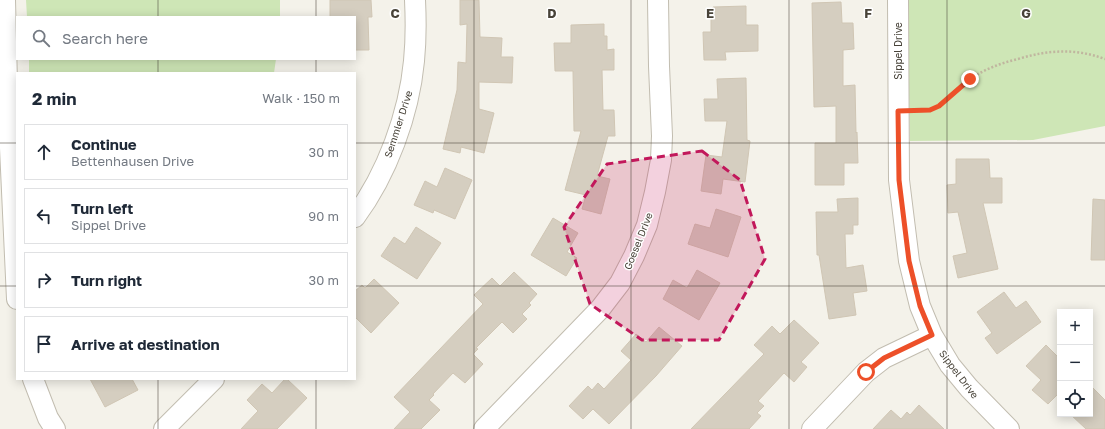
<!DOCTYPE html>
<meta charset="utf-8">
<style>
body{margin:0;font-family:"Golos Text",sans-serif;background:#f6f6f7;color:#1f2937}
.controls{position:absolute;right:12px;bottom:12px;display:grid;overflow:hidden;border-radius:0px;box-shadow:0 2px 10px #0003}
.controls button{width:36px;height:36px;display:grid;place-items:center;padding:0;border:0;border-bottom:1px solid #e0e1e3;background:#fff;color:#1f2937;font:20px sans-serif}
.stop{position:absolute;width:12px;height:12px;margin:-9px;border:3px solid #ed5029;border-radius:50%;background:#fff}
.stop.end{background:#ed5029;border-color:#fff;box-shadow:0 1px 4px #0008}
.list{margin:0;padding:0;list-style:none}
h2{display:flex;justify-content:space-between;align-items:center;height:52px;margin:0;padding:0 16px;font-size:17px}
h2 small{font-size:13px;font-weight:400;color:#747a83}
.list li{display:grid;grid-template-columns:26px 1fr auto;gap:12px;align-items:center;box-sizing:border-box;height:56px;margin:0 8px 8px;padding:0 8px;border:1px solid #e0e1e3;border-radius:0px}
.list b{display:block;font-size:15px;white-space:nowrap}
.list p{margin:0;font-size:13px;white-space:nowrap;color:#747a83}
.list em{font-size:13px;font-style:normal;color:#747a83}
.icon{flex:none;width:22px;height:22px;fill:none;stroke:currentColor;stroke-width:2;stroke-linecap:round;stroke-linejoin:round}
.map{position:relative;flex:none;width:1105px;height:429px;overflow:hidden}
.search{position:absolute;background:#fff;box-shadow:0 2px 10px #0003;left:16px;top:16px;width:340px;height:44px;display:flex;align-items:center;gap:10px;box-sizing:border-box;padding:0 14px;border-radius:0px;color:#747a83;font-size:15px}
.panel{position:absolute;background:#fff;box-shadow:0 2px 10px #0003;left:16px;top:72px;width:340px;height:308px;border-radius:0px}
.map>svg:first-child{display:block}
.green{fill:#cee6b6}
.building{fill:#d5cec0;stroke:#d0c6b4}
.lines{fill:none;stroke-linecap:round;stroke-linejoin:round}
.minor-casing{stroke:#c2bdb0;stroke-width:22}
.path{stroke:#c0b69f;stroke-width:2.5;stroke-dasharray:2 2;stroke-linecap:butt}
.minor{stroke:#fff;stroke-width:20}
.route{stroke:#ed5029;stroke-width:5}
.marked{fill:#c2185b;fill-opacity:0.2;stroke:#c2185b;stroke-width:3;stroke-dasharray:8 5;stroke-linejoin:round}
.grid{fill:none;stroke:#484339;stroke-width:1;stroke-opacity:0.55}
.labels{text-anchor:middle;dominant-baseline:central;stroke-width:3;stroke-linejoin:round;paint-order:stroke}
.street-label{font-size:10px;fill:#484339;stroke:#fff}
.grid-label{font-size:13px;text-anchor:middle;font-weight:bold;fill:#484339;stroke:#fff;stroke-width:3;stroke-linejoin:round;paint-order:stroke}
</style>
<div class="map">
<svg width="1105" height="429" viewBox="0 0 1105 429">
<rect width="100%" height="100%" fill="#f4f2ea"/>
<!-- green -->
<path class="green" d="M 26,0 L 280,0 L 280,17 L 27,17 Z
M 907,0 L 1105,0 L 1105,126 L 1033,140 L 910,141 Z
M 29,59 L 276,59 L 274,73 L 29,73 Z"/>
<!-- building -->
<path class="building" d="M 330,0 L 371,0 L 372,17 L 368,17 L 369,50 L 355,50 L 355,17 L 330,17 Z
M 460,0 L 479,0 L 480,37 L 502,38 L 501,57 L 513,57 L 512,83 L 479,82 L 479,109 L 494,113 L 484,153 L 461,147 L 460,153 L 443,149 L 457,90 L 458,62 L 466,63 L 467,24 L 460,25 Z
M 841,2 L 842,23 L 853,23 L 854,49 L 843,50 L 843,86 L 855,85 L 856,133 L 857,132 L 858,163 L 844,163 L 844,185 L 815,185 L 815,143 L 836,143 L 836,106 L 814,107 L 812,3 Z
M 746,6 L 746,25 L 758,25 L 758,51 L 725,52 L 726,60 L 704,60 L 703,32 L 711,32 L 711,19 L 714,19 L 713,7 Z
M 604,24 L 604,36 L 607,36 L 607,50 L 614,49 L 614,70 L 602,70 L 603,110 L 614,110 L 615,136 L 608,136 L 597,176 L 610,179 L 601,214 L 582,209 L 586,195 L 565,190 L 581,131 L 574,131 L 573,71 L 555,71 L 554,43 L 571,43 L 571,25 Z
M 746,78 L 747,140 L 750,141 L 745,182 L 723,179 L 721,194 L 701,191 L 706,155 L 722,157 L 727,121 L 705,121 L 704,99 L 718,99 L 717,79 Z
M 956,159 L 989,159 L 990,178 L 1002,178 L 1002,203 L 983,203 L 998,269 L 958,278 L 953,256 L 967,253 L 958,212 L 948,213 L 947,185 L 956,184 Z
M 445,168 L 472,180 L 455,219 L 434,210 L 433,213 L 414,205 L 425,181 L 437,187 Z
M 858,198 L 858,225 L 853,225 L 853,234 L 845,234 L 846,268 L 863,265 L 867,291 L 853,293 L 856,315 L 829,319 L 819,255 L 817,255 L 816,212 L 838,212 L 837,199 Z
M 1093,199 L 1105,200 L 1105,260 L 1091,260 Z
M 716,209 L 741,217 L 728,257 L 688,244 L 695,224 L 710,228 Z
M 553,218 L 578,233 L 567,252 L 577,258 L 566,276 L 531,255 Z
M 416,227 L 441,243 L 417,279 L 381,256 L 394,237 L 405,244 Z
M 697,270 L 720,283 L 699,320 L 663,299 L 673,280 L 687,288 Z
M 514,272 L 537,294 L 529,303 L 531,305 L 522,314 L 527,319 L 513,333 L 502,322 L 476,348 L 478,349 L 473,354 L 483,364 L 465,383 L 453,373 L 433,394 L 434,395 L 429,400 L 440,410 L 421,429 L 394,429 L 410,412 L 394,397 L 483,304 L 474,295 L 492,278 L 500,286 Z
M 374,279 L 399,303 L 371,333 L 355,317 L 355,291 L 362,285 L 365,288 Z
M 1004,292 L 1016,308 L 1026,301 L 1041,322 L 997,354 L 985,338 L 992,333 L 977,312 Z
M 794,320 L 819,343 L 801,362 L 807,367 L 794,382 L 784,373 L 758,401 L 764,406 L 757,413 L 761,416 L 749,429 L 691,429 L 764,354 L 754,345 L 772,326 L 780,334 Z
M 659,327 L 682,346 L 656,376 L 609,424 L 593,409 L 583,419 L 569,406 L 588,386 L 592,390 L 598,383 L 604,389 L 631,360 L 621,351 L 636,334 L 646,342 Z
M 1046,345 L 1060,359 L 1060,392 L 1048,404 L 1032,390 L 1041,380 L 1026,366 Z
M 90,379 L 132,379 L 138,390 L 105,407 Z
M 285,379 L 287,379 L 307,398 L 277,429 L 241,429 L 258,411 L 247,400 L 262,384 L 272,393 Z
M 1090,385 L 1105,400 L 1105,429 L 1086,429 L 1070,414 L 1090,414 Z
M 919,405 L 944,429 L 873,429 L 891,410 L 901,419 L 907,412 L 910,415 Z"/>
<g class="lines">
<defs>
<path id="minor" d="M 5,0 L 7,83 L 17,299
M 898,0 L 899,180 L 909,261 L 920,306 L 932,335 L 950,365 L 969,388 L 1009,429
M 355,217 C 387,174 409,114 414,61 C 416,41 416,20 415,0
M 33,379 L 48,418 L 55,429
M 164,429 L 214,379
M 484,429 L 600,309 L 620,283 L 634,256 L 647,225 L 655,192 L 661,160 L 662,136 L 659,66 L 658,0
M 812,429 L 866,372 L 884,358 L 932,335"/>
</defs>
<!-- minor casing -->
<use href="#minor" class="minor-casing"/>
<!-- path -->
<path class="path" d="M 917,110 C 924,110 931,110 937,107 C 943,104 947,99 951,95 C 957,89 964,84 970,79 C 985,69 1001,63 1018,59 C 1048,50 1075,48 1105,59"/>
<!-- minor -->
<use href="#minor" class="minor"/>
</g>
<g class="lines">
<!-- route -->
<path class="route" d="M 866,372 L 884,358 L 932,335 L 920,306 L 909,261 L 899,180 L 898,111 L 930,110 L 939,106 L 970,79"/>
</g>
<!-- marked area -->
<path class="marked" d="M 702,151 L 740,180 L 765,259 L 719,340 L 642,340 L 590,304 L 564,227 L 607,164 Z"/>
<!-- grid -->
<path class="grid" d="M 158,0 L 158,17M 316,0 L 316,17M 474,0 L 474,429M 631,0 L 631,429M 789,0 L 789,429M 947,0 L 947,429M 158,59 L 158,73M 316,59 L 316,73M 0,143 L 17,143M 355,143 L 1105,143M 0,286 L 17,286M 355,286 L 1105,286M 158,379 L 158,429M 316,379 L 316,429"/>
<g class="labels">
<!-- street labels -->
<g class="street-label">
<text transform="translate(898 51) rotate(-90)">Sippel Drive</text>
<text transform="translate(398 124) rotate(-72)">Semmler Drive</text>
<text transform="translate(638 241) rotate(-68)">Goesel Drive</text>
<text transform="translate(959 374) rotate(53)">Sippel Drive</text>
</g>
</g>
<g class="grid-label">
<text x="395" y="18">C</text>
<text x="552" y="18">D</text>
<text x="710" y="18">E</text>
<text x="868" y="18">F</text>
<text x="1026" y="18">G</text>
</g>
</svg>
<div class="controls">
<button>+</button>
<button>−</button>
<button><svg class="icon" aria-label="locate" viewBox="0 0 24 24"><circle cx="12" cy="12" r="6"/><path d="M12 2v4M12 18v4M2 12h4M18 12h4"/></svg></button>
</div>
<div class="stop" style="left:866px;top:372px"></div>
<div class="stop end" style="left:970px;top:79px"></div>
<div class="search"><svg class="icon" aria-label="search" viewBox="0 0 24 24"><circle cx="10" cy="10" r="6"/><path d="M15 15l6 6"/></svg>Search here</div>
<section class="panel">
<h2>2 min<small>Walk · 150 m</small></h2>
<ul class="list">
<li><svg class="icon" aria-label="ahead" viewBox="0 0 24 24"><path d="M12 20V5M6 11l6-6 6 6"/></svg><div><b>Continue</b><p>Bettenhausen Drive</p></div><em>30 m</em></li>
<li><svg class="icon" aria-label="left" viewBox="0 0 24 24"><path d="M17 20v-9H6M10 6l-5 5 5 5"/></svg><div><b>Turn left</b><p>Sippel Drive</p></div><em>90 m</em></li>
<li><svg class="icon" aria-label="right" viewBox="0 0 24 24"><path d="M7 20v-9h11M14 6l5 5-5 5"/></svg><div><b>Turn right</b></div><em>30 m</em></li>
<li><svg class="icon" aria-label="arrive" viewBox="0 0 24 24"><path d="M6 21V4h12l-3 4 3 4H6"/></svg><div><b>Arrive at destination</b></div></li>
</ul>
</section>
</div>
